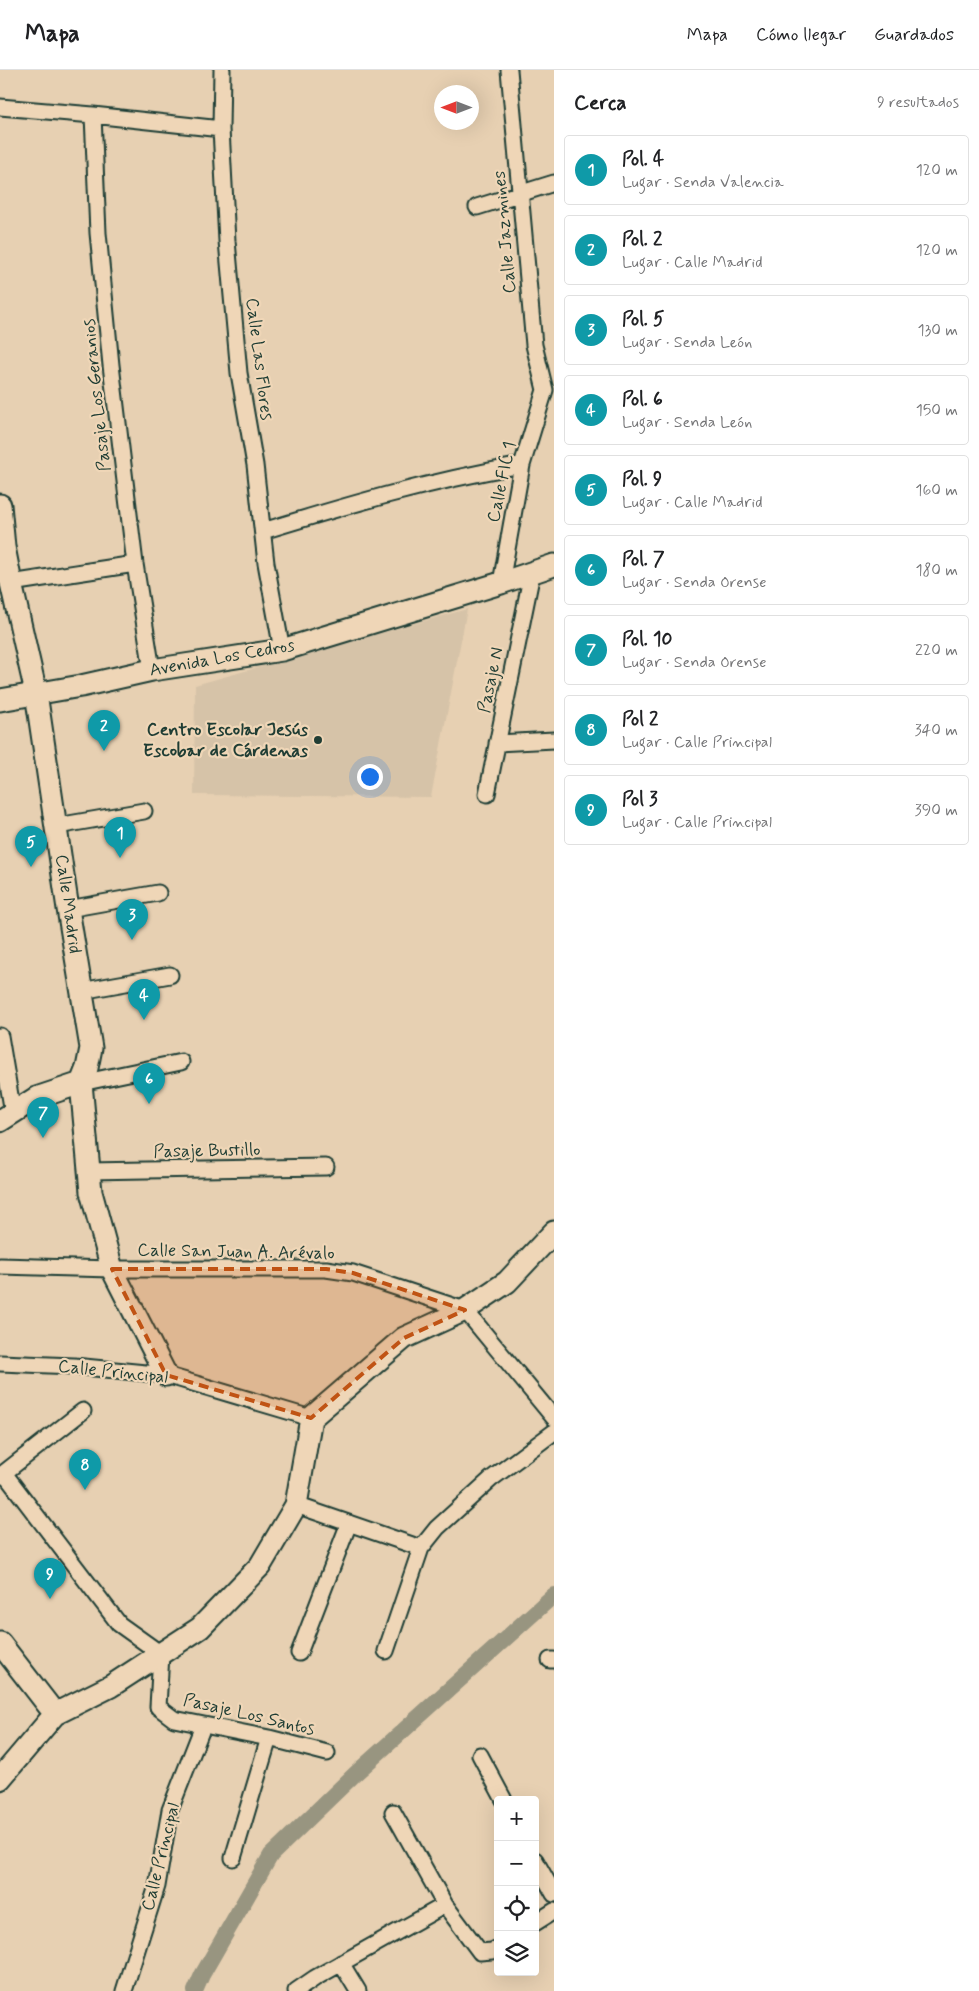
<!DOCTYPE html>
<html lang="es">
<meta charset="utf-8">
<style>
body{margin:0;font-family:Mynerve,sans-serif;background:#f6f6f6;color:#202124}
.controls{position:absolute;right:15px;bottom:15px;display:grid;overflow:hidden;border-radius:5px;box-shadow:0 5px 20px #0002}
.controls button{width:45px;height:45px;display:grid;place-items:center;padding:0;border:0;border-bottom:1px solid #e0e0e0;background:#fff;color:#202124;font:25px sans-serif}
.compass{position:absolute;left:434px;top:15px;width:45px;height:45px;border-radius:50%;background:#fff;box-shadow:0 5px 20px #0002;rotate:270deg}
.you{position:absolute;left:369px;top:706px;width:18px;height:18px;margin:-12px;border:4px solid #fff;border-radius:50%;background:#1a73e8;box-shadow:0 0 0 8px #1a73e833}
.badge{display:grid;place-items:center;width:32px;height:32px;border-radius:50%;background:#2563eb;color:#fff;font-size:16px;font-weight:700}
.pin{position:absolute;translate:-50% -41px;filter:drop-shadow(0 1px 2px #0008)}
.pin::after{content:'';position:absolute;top:26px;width:18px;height:15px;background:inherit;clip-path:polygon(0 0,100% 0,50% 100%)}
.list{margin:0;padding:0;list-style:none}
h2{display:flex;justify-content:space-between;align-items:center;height:65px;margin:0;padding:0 20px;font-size:21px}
h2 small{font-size:16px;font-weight:400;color:#757577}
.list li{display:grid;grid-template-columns:32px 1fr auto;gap:15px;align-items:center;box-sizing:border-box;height:70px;margin:0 10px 10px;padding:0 10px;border:1px solid #e0e0e0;border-radius:5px}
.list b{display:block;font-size:19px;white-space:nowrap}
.list p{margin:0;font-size:16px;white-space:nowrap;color:#757577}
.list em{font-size:16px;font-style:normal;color:#757577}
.icon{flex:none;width:28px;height:28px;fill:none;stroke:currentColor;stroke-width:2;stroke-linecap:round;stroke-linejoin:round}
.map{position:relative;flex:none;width:554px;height:1921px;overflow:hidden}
header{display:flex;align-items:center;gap:30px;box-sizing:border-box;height:70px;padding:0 25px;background:#fff;border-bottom:1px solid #e0e0e0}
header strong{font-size:24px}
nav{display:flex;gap:28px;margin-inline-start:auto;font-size:18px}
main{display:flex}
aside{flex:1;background:#fff}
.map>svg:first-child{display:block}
.built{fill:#d6c3a8}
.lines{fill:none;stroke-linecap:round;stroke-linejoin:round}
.canal{stroke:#989580;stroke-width:16}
.street-casing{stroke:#1f3d34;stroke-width:19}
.secondary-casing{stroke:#1f3d34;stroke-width:25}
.street{stroke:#efd6b7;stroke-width:15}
.secondary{stroke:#efd6b7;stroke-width:21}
.marked{fill:#c05314;fill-opacity:0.2;stroke:#c05314;stroke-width:4;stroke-dasharray:10 6;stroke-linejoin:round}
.poi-dot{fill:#1f3d34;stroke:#efd6b7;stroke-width:2}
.labels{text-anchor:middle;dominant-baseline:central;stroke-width:4.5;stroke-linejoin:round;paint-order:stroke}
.street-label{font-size:18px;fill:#1f3d34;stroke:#efd6b7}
.poi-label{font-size:18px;font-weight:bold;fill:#1f3d34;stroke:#efd6b7;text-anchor:end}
</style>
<header>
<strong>Mapa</strong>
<nav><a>Mapa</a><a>Cómo llegar</a><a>Guardados</a></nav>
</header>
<main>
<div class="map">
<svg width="554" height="1921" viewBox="0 0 554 1921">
<rect width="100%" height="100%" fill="#e7d0b2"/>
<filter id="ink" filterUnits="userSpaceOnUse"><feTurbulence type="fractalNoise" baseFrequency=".02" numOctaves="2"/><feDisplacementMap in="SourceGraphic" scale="10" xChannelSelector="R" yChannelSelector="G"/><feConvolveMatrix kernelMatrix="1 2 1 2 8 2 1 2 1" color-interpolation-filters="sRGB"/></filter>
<g filter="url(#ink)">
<!-- built -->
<path class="built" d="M 467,539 L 431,727 L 194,725 L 195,615 Z"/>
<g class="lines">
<!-- canal -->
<path class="canal" d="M 195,1921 L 202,1905 L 271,1785 L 355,1704 L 554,1525"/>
<defs>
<path id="street" d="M 222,0 L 221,59 L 227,171 L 239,303 L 255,395 L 266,493 L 282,580
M 0,37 L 93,45 L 221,59
M 93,45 L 98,163 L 111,295 L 135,494 L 152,600
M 477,137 L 554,113
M 263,461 C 348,435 433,410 522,395
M 11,513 L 135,494
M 501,513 L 522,395 L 545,320 L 534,275 L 509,0
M 497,673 L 554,670
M 487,724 L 532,503
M 57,756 L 144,741
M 68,839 L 158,823
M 81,921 L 170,905
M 0,966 L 13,1043
M 81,1013 L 181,992
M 88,1101 L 326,1097
M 0,1196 L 112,1199 L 326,1199 L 353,1203 L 465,1240 L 554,1348
M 0,1293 L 74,1296 L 166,1305 L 311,1348
M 4,1403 L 119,1554 L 161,1584 L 158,1637 L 174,1649 L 269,1668 L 327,1683
M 0,1406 L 83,1341
M 296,1435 L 421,1478
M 386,1581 L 421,1478 L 437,1458 L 491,1409 L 554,1362
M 299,1583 L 349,1453
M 550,1590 L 554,1590
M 480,1685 L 504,1730
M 393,1742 L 445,1835 L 480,1882 L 492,1881 L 498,1878
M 233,1788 L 269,1668
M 535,1790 L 554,1824
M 535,1853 L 554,1841
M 341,1893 L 358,1921
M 124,1921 L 157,1816 L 170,1740 L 203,1656
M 296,1921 L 315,1908 L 445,1835"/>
<path id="secondary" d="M 0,435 L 4,477 L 11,513 L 36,623 L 68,839 L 91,978 L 87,998 L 81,1013 L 91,1122 L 112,1199 L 166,1305
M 0,630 L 81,616 L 152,600 L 282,580 L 501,513 L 554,495
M 0,1051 L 36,1028 L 81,1013
M 0,1573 L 55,1644
M 0,1709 L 55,1644 L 111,1616 L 200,1558 L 260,1496 L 296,1435 L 311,1348 L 404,1268 L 465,1240 L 507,1212 L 554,1162"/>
</defs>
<!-- street casing -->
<use href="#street" class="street-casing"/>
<!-- secondary casing -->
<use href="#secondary" class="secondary-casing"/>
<!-- street -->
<use href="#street" class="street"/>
<!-- secondary -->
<use href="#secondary" class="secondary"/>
</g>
</g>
<!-- marked area -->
<path class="marked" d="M 112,1199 L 326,1199 L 353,1203 L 465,1240 L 404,1268 L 311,1348 L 166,1305 Z"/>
<!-- markers -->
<circle class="poi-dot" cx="318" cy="670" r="5"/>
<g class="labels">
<!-- street labels -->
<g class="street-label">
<text transform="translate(505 162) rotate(-95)">Calle Jazmines</text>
<text transform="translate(259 289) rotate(83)">Calle Las Flores</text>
<text transform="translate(97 325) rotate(-96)">Pasaje Los Geranios</text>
<text transform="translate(502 412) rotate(-78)">Calle FIC 1</text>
<text transform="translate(222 588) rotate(-10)">Avenida Los Cedros</text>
<text transform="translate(491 610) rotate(-78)">Pasaje N</text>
<text transform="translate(68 834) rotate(82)">Calle Madrid</text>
<text transform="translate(207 1081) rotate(-1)">Pasaje Bustillo</text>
<text transform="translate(236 1182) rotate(1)">Calle San Juan A. Arévalo</text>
<text transform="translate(113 1302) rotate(6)">Calle Principal</text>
<text transform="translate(249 1645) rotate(13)">Pasaje Los Santos</text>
<text transform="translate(161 1787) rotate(-76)">Calle Principal</text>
</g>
<!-- poi labels -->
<g class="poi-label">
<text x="308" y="660">Centro Escolar Jesús<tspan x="308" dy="21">Escobar de Cárdenas</tspan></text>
</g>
</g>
</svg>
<div class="controls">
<button>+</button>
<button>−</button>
<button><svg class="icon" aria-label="locate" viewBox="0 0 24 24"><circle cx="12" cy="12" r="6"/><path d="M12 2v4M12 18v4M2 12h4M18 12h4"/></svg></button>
<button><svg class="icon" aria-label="layers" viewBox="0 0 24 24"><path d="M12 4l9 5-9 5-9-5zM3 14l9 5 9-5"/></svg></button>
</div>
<svg class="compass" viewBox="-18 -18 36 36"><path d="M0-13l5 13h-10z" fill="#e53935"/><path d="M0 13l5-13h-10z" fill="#757577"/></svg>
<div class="you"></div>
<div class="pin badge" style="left:120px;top:788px;background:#0f9aa8">1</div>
<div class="pin badge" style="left:104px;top:681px;background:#0f9aa8">2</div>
<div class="pin badge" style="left:132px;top:870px;background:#0f9aa8">3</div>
<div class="pin badge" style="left:144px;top:950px;background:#0f9aa8">4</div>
<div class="pin badge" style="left:31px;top:797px;background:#0f9aa8">5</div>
<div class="pin badge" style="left:149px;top:1034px;background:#0f9aa8">6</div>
<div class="pin badge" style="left:43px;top:1068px;background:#0f9aa8">7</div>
<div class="pin badge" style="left:85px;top:1420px;background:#0f9aa8">8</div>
<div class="pin badge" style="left:50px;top:1529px;background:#0f9aa8">9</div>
</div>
<aside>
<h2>Cerca<small>9 resultados</small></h2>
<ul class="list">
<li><span class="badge" style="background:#0f9aa8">1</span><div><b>Pol. 4</b><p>Lugar · Senda Valencia</p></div><em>120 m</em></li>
<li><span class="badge" style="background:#0f9aa8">2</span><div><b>Pol. 2</b><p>Lugar · Calle Madrid</p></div><em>120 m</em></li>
<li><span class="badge" style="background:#0f9aa8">3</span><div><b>Pol. 5</b><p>Lugar · Senda León</p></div><em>130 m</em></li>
<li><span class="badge" style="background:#0f9aa8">4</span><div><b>Pol. 6</b><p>Lugar · Senda León</p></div><em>150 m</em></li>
<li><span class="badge" style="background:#0f9aa8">5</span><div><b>Pol. 9</b><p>Lugar · Calle Madrid</p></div><em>160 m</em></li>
<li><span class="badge" style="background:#0f9aa8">6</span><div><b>Pol. 7</b><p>Lugar · Senda Orense</p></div><em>180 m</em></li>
<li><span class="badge" style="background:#0f9aa8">7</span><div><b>Pol. 10</b><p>Lugar · Senda Orense</p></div><em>220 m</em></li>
<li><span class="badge" style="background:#0f9aa8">8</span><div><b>Pol 2</b><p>Lugar · Calle Principal</p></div><em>340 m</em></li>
<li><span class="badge" style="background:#0f9aa8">9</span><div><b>Pol 3</b><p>Lugar · Calle Principal</p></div><em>390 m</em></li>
</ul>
</aside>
</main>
